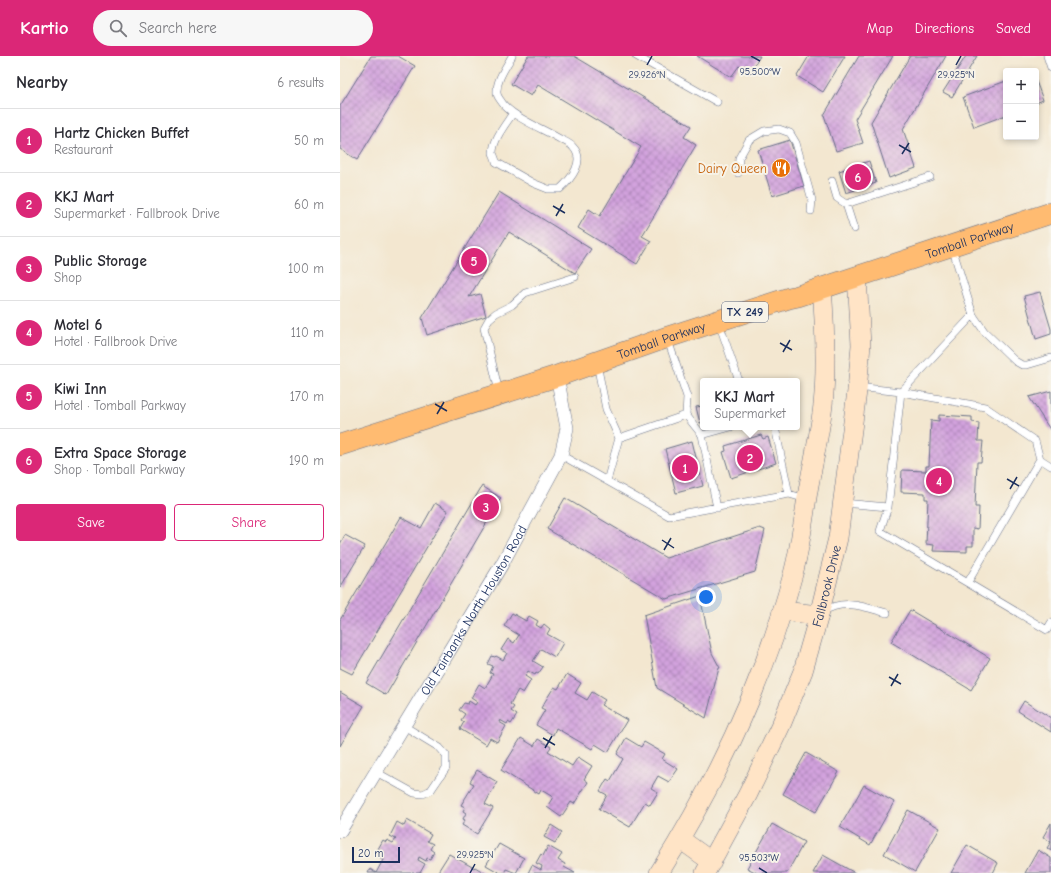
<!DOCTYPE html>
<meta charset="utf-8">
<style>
body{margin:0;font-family:"Comic Neue",sans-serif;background:#f7f7f7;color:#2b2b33}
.controls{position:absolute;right:12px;top:12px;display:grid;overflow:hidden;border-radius:4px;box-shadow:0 2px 6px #0003}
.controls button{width:36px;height:36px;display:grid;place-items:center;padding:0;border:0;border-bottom:1px solid #e1e1e2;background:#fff;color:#2b2b33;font:20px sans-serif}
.scale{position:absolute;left:12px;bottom:10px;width:48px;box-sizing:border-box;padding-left:4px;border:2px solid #1b2f5e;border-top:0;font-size:11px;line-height:14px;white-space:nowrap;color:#1b2f5e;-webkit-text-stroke:3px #f7f3e8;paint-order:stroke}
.you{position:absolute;left:366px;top:541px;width:14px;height:14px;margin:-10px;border:3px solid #fff;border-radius:50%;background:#1a73e8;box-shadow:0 0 0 6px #1a73e833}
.badge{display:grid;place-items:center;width:26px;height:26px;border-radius:50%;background:#db2777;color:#fff;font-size:13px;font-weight:700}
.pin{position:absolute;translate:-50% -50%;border:2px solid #fff;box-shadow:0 1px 4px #0006}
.popup{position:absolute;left:360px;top:322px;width:100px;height:52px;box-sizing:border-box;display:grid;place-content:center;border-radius:4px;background:#fff;filter:drop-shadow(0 1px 3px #0005);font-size:13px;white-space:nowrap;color:#7c7c81}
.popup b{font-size:15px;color:#2b2b33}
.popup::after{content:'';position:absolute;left:50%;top:100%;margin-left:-8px;border:8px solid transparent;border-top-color:#fff}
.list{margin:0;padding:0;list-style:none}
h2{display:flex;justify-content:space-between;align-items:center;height:52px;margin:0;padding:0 16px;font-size:17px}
h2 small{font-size:13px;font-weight:400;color:#7c7c81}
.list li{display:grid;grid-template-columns:26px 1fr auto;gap:12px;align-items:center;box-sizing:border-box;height:64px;padding:0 16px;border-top:1px solid #e1e1e2}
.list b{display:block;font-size:15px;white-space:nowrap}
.list p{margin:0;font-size:13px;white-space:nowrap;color:#7c7c81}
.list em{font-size:13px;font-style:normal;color:#7c7c81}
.actions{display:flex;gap:8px;padding:12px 16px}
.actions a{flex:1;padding:9px 0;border:1px solid #db2777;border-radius:4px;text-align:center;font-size:14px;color:#db2777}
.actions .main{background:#db2777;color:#fff}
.icon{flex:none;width:22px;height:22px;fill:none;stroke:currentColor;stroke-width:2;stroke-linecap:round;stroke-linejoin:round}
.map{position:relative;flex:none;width:711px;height:817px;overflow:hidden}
header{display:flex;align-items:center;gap:24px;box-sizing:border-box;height:56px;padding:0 20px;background:#db2777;color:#fff}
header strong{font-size:19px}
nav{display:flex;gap:22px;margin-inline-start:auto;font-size:14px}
.search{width:280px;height:36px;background:#f7f7f7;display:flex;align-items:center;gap:10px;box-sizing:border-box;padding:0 14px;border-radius:22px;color:#7c7c81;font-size:15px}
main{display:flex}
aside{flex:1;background:#fff}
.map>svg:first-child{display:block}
.building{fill:url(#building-cross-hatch)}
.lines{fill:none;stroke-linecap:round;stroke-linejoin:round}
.lane-casing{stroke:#676f86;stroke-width:8}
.street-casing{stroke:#676f86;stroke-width:14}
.secondary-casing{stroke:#676f86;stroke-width:20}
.primary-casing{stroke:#676f86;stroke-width:22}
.lane{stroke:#fff;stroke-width:7}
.street{stroke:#fff;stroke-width:13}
.secondary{stroke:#ffe4c6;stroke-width:19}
.primary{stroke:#ffbb71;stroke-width:21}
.ticks{fill:none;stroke:#1b2f5e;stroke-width:1.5}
.labels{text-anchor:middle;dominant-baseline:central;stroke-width:4;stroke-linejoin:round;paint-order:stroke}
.shield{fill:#f7f3e8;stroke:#5d6a87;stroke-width:1}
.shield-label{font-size:12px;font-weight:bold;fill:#1b2f5e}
.food-label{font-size:13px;fill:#c56008;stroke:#f7f3e8;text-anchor:end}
.street-label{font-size:13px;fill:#1b2f5e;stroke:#f7f3e8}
.ticks-label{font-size:10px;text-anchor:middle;fill:#1b2f5e;stroke:#f7f3e8;stroke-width:4;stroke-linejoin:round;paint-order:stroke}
</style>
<header>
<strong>Kartio</strong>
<div class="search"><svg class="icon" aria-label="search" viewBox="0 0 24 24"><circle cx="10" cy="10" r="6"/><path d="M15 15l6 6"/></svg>Search here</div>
<nav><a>Map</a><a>Directions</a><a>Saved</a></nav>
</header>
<main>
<aside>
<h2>Nearby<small>6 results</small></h2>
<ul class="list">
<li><span class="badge">1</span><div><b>Hartz Chicken Buffet</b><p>Restaurant</p></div><em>50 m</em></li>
<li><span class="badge">2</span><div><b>KKJ Mart</b><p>Supermarket · Fallbrook Drive</p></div><em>60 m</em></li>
<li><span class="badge">3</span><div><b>Public Storage</b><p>Shop</p></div><em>100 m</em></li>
<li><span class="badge">4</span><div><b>Motel 6</b><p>Hotel · Fallbrook Drive</p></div><em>110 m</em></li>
<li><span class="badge">5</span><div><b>Kiwi Inn</b><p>Hotel · Tomball Parkway</p></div><em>170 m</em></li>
<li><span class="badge">6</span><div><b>Extra Space Storage</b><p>Shop · Tomball Parkway</p></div><em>190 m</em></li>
</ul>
<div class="actions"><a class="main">Save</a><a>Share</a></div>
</aside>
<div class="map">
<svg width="711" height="817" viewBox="0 0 711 817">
<defs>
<pattern id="building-cross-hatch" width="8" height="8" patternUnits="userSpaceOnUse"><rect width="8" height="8" fill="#d2a2dd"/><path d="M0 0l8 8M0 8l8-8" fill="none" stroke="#aa84b6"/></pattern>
</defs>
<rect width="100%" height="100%" fill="#f7f3e8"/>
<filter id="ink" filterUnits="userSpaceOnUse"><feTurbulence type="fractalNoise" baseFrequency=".025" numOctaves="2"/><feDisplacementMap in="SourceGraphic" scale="8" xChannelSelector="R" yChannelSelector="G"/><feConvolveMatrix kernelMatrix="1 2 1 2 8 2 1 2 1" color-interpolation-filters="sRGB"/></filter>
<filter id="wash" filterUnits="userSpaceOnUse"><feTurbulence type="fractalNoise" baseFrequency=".012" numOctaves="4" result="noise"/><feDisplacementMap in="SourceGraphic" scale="16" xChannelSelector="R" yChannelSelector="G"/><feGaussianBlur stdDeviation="0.9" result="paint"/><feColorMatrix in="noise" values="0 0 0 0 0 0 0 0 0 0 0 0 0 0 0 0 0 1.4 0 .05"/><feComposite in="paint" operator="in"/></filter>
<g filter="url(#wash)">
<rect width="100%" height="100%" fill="#f3e7d0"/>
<g id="blocks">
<!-- building -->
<path class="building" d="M 31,0 L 58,0 L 75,10 L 17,104 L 0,93 L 0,50 Z
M 188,0 L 234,0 L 351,70 L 344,81 L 356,89 L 302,180 L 311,185 L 297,208 L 238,172 L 249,153 L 260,160 L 301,91 L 198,29 L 191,40 L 171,28 Z
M 357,0 L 420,0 L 410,17 L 399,10 L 391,21 Z
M 469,0 L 505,0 L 483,36 L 457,20 Z
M 519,0 L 553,0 L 515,63 L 523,87 L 496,95 L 484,59 Z
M 570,0 L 606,0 L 563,73 L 576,112 L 549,122 L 531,66 Z
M 626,0 L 637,0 L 612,41 L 603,36 Z
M 666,25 L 666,59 L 634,71 L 623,41 Z
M 696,25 L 703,44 L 696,47 Z
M 450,84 L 464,130 L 432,140 L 418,94 Z
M 529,105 L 536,127 L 506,137 L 499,115 Z
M 159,136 L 251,193 L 235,217 L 169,176 L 129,241 L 140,238 L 146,260 L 87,279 L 82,262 Z
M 700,236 L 711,273 L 711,278 L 696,283 L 684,240 Z
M 711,335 L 711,375 L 689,341 Z
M 363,350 L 363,366 L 360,367 L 356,351 Z
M 599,359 L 632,361 L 632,366 L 639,367 L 638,385 L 643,385 L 641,406 L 637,406 L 635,451 L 639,451 L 638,473 L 633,472 L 633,490 L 627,490 L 627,496 L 593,495 L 594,489 L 586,488 L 588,443 L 585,443 L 585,437 L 561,436 L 562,414 L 586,415 L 586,410 L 589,410 L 591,364 L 599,365 Z
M 421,379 L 423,383 L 428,381 L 436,407 L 391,422 L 383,396 L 386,395 L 385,390 Z
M 352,385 L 363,430 L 336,437 L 325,393 Z
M 142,430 L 161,442 L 46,639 L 26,627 Z
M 225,442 L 326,502 L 420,472 L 425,474 L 415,516 L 326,543 L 207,473 Z
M 95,447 L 108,455 L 12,618 L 0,612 L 0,564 L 61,461 L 81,472 Z
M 5,479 L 25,490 L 0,532 L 0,488 Z
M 360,540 L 372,597 L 380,612 L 379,612 L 366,662 L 317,632 L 304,559 Z
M 570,554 L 650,602 L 631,634 L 551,586 Z
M 172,557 L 186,565 L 189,560 L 198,565 L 196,569 L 201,572 L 204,568 L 210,573 L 207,578 L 223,587 L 215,601 L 201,593 L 193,605 L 203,611 L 198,618 L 196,617 L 195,619 L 188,615 L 185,620 L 191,624 L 183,637 L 178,634 L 170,648 L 174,651 L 171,655 L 177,659 L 171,668 L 168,666 L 167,668 L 160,664 L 159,666 L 166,670 L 157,686 L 150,682 L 146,689 L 120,673 L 124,666 L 121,664 L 125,658 L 119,654 L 124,647 L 128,648 L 129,645 L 135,649 L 137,646 L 131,642 L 139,628 L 145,632 L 153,618 L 150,617 L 153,610 L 148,608 L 152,600 L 155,601 L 156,600 L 163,604 L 167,597 L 161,594 L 168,583 L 174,587 L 179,579 L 164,570 Z
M 227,618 L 241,627 L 235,637 L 247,644 L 252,636 L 265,644 L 261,649 L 287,664 L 268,696 L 255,688 L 252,693 L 216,672 L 213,679 L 196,669 L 205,654 L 201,652 L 214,631 L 218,633 Z
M 0,636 L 24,650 L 0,690 Z
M 684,645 L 711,662 L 711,676 L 678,655 Z
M 181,682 L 194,690 L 198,683 L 211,691 L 208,695 L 232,710 L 238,701 L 252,710 L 244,723 L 248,726 L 234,748 L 231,746 L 221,761 L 207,751 L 213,741 L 201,734 L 199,738 L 161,714 Z
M 286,682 L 301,691 L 304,686 L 325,698 L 322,703 L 338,713 L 329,726 L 318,720 L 311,732 L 318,736 L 310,749 L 305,746 L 290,771 L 259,753 L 267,739 L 260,735 L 267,723 L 270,725 L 283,703 L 277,698 Z
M 466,697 L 499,716 L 476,756 L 443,738 Z
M 137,714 L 157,726 L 145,748 L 153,752 L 137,778 L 122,769 L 125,764 L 123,763 L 126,757 L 123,755 L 125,751 L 121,749 L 134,728 L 130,726 Z
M 524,729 L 554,746 L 530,789 L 500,771 Z
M 568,754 L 600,772 L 575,816 L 544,798 Z
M 67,764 L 91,778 L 87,785 L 93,788 L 90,793 L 94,796 L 90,803 L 87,802 L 86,805 L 79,801 L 78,804 L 85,808 L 80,817 L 28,817 L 30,813 L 36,817 L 43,804 L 40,802 L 43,796 L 38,793 L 43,784 L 46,786 L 47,784 L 53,787 L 56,783 L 50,780 L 57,766 L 64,770 Z
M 711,767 L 711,795 L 707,792 L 711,786 L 703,781 Z
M 432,768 L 464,786 L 447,817 L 417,817 L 407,812 Z
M 211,769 L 222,776 L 215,787 L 204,781 Z
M 159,788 L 184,802 L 176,817 L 166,813 L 164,817 L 160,817 L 146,809 Z
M 627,789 L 658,807 L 653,817 L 611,817 Z
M 208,790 L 222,798 L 218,804 L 225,808 L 224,811 L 235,817 L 188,817 L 192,809 L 201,814 L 202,810 L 196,807 L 201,798 L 203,800 Z
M 698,794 L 711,802 L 711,817 L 685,817 Z
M 109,798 L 134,812 L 135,811 L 145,817 L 97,817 Z
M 483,799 L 515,817 L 473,817 Z"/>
</g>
</g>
<g filter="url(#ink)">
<use href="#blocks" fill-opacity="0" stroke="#676f86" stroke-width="1"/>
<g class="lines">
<defs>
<path id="lane" d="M 172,0 C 166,11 156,24 157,37 C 157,40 159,42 161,45 C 170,60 203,73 220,83 C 224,85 230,87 233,91 C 246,105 231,123 220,133 L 208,133 L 193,127 L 156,106 C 156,103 154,100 153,97 C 153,83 166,68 173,57
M 296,0 L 377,46
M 707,0 L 711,12
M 398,117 L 399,102 L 409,84 L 424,75 L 439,73 L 450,77 L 456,87 L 472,144 L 471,155
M 492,125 L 497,142 L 506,148 L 514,173
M 506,148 L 590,121
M 612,191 L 633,259 L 644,275 L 675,305 L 682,309 L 687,309 L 711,302
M 379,267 L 399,325
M 257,308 L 266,353 L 279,382
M 159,336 L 144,272 L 149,263 L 156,257 L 172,249 L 185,237 L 235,221
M 561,336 L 645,351 L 695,385 L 700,403 L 628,526
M 561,336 L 633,259
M 346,359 L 362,379 L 391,371
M 435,371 L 449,438
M 362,379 L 377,452
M 221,399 L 329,460 L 449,438 L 466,443
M 700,403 L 711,410
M 267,425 L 279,382 L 346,359 L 347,341 L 328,284
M 503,447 L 548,451 L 561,336 L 517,331
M 548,451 L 540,475 L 707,574 L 711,567
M 483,556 C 503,542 525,551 547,557
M 36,716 L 74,737 L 83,738 L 91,734 L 106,712 L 106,699 L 100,692 L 64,670"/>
<g id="street">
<path id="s1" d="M 0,775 L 162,508 L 221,399 L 227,372 L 217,320"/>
</g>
<g id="secondary">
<path d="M 442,555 L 479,559"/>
<path d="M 340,783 L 372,806"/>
<path d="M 319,817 C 377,725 425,623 453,518 C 461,489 464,458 469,429 C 474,402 480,376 483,349 C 487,310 485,271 482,231"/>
<path id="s2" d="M 365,817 L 408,738 L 441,669 L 463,615 L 479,559 L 498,482 L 517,335 L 521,289 L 517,220"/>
</g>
<g id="primary">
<path id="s3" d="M 0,389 L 217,320 L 328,281 L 449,242 L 458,240 L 711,157"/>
</g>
</defs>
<!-- lane casing -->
<use href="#lane" class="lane-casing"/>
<!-- street casing -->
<use href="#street" class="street-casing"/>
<!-- secondary casing -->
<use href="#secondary" class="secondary-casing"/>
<!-- primary casing -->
<use href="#primary" class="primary-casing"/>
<!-- lane -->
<use href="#lane" class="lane"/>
<!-- street -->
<use href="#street" class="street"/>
<!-- secondary -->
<use href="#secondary" class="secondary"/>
<!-- primary -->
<use href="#primary" class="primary"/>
</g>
</g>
<!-- ticks -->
<path class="ticks" d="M 411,0 L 420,5M 307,9 L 312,0M 616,9 L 621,0M 559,89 L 571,96M 562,98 L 569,87M 213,150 L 225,157M 216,160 L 223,148M 440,287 L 452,294M 443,296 L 450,284M 95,348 L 107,355M 97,358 L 104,346M 667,423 L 679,430M 670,433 L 677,421M 322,484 L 334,492M 324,494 L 331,482M 549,621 L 561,628M 551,630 L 558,618M 203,682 L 215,689M 205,692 L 212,680M 419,812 L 427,817M 130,817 L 135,808"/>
<!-- icons -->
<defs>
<symbol id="restaurant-disc" viewBox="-11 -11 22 22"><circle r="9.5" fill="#e8710a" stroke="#f7f3e8"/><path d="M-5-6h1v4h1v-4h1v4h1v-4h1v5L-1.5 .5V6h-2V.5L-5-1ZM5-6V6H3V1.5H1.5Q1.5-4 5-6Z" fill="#fff"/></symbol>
</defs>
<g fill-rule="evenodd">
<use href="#restaurant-disc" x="430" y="101" width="22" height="22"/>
</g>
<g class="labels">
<!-- shield labels -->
<rect class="shield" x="382" y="246" width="46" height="20" rx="3"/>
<g class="shield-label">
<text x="405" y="256">TX 249</text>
</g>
<!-- food labels -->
<g class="food-label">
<text x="427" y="112">Dairy Queen</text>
</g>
<!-- street labels -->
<g class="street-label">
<text stroke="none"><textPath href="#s3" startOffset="662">Tomball Parkway</textPath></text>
<text stroke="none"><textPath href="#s3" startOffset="338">Tomball Parkway</textPath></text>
<text stroke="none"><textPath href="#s2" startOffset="313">Fallbrook Drive</textPath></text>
<text stroke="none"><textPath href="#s1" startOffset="258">Old Fairbanks North Houston Road</textPath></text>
</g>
</g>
<g class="ticks-label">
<text x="420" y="19">95.500°W</text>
<text x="307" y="22">29.926°N</text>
<text x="616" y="22">29.925°N</text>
<text x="135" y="802">29.925°N</text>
<text x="419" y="805">95.503°W</text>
</g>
</svg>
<div class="controls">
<button>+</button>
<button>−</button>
</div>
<div class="scale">20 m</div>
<div class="you"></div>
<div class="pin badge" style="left:345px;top:412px">1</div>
<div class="pin badge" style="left:410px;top:402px">2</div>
<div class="popup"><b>KKJ Mart</b>Supermarket</div>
<div class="pin badge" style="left:146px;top:451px">3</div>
<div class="pin badge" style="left:599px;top:425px">4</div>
<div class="pin badge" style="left:134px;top:205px">5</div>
<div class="pin badge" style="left:518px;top:121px">6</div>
</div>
</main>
